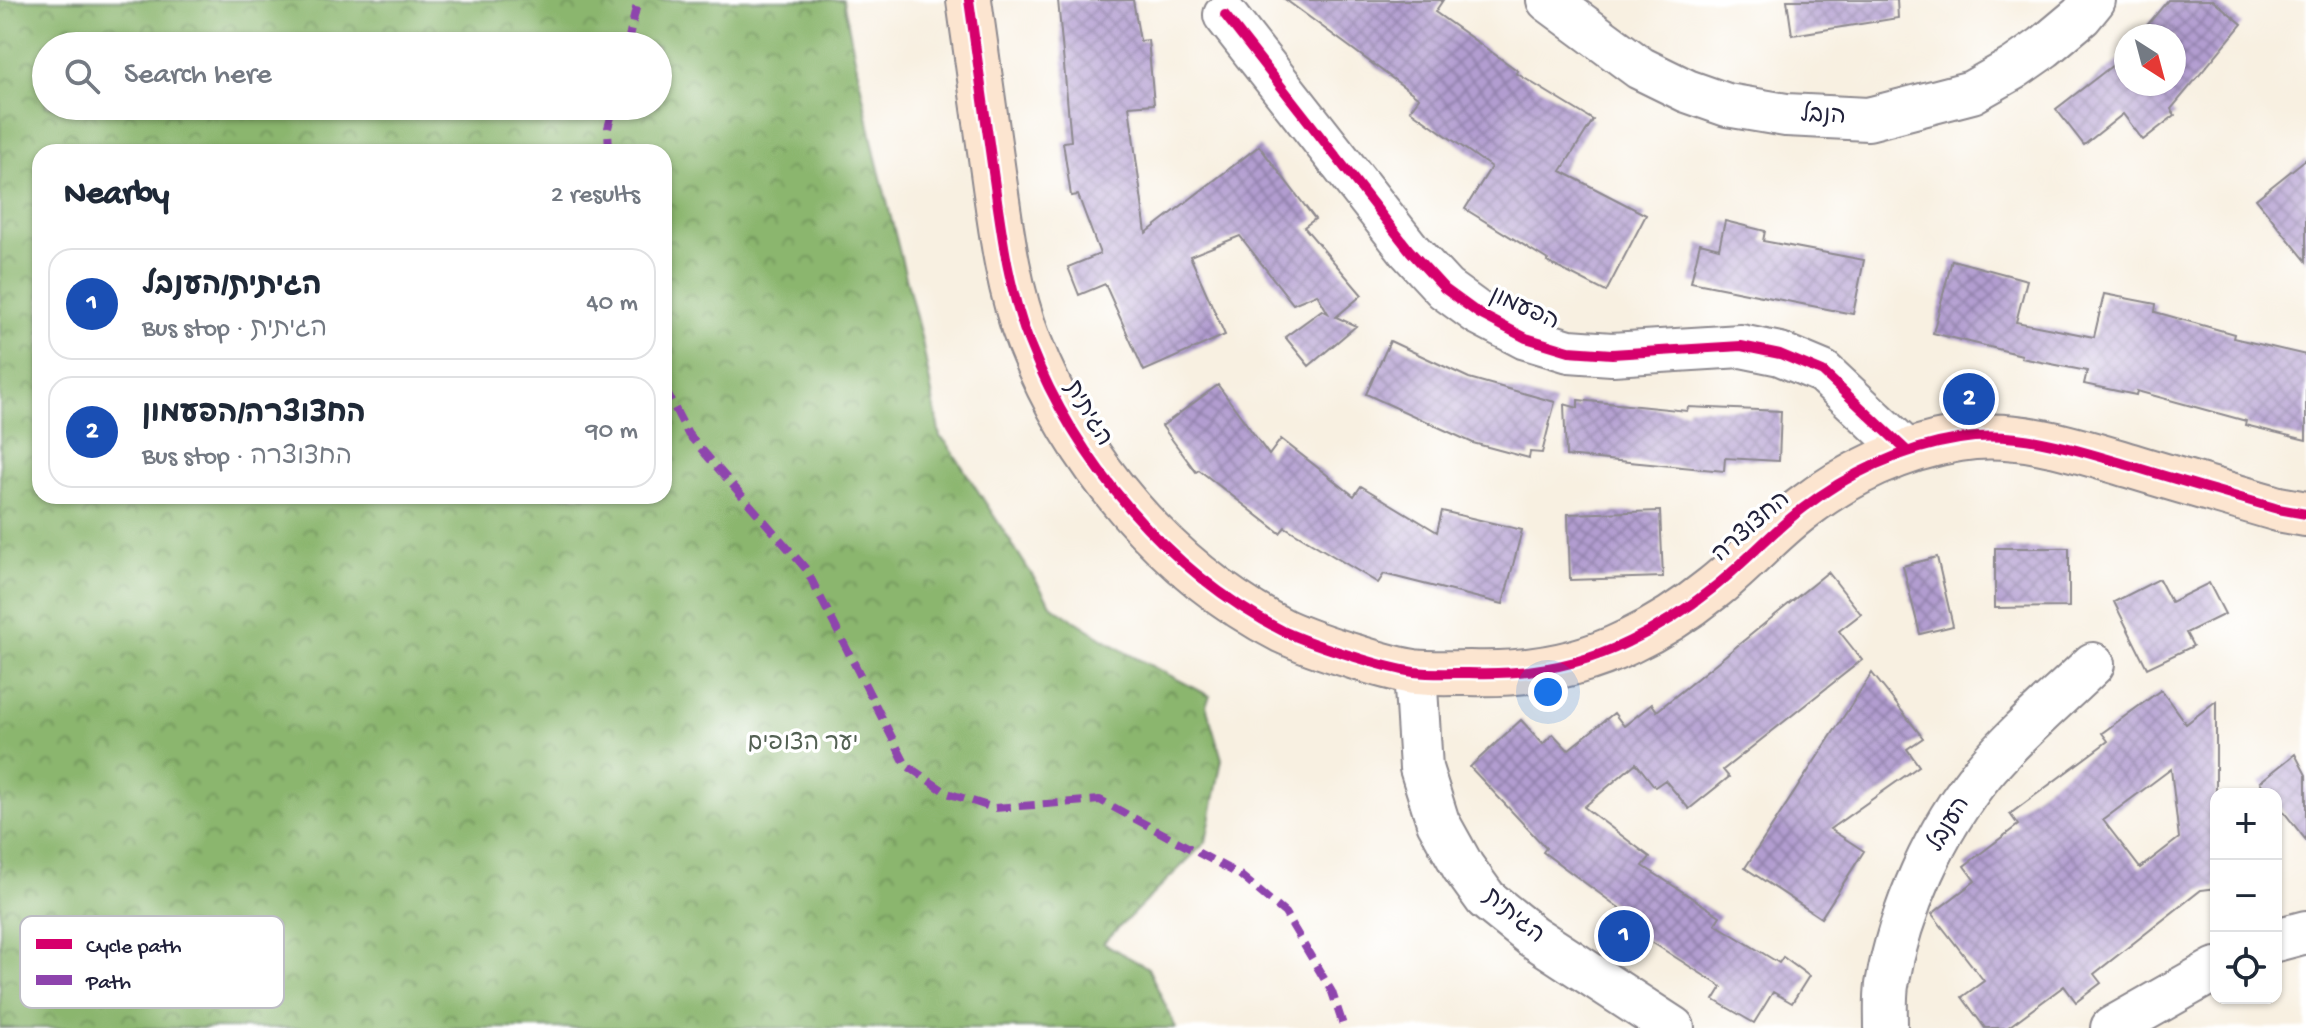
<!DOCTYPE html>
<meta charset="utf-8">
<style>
body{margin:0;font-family:"Gochi Hand","Playpen Sans Hebrew",sans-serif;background:#f2f2f3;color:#1f2937}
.controls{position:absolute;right:24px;bottom:24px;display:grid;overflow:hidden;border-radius:16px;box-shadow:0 2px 6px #0004}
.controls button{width:72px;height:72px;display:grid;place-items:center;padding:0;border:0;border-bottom:2px solid #e0e1e3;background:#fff;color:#1f2937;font:40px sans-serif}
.compass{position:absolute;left:2114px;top:24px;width:72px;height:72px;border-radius:50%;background:#fff;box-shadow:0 2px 6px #0004;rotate:144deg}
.you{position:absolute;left:1548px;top:692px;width:28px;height:28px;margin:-20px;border:6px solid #fff;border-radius:50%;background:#1a73e8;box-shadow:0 0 0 12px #1a73e833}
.badge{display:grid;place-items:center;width:52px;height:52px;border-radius:50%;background:#d1495b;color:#fff;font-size:26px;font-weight:700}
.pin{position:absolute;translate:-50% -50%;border:4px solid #fff;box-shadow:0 2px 8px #0006}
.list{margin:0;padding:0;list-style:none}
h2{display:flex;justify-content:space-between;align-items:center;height:104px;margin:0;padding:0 32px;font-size:34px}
h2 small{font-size:26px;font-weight:400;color:#747a83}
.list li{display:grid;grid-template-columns:52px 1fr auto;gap:24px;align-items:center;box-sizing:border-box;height:112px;margin:0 16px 16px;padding:0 16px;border:2px solid #e0e1e3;border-radius:24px}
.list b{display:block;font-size:30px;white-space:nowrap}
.list p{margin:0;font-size:26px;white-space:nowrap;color:#747a83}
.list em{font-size:26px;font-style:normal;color:#747a83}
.icon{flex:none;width:44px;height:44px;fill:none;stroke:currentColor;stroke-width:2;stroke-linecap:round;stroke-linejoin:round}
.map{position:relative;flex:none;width:2306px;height:1028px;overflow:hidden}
.search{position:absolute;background:#fff;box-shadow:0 2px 6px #0004;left:32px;top:32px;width:640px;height:88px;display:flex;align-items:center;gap:20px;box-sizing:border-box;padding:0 28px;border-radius:44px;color:#747a83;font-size:30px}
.panel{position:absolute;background:#fff;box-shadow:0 2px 6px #0004;left:32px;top:144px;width:640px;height:360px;border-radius:24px}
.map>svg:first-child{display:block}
.forest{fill:url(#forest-crowns);stroke:#566c54;stroke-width:2;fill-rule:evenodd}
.building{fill:url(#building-cross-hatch);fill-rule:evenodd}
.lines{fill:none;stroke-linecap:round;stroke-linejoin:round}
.street-casing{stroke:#8d898e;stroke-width:46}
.secondary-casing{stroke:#8d898e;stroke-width:48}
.street{stroke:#fff;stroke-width:42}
.secondary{stroke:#fce5d0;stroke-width:44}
.quiet{stroke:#8e44ad;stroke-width:8;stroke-dasharray:16 8;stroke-linecap:butt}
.cycleway-casing{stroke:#fff;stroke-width:15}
.cycleway{stroke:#d6006c;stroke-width:10}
.labels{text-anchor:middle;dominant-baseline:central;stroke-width:7;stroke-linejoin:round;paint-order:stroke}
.street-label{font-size:24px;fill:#22223b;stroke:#fff}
.park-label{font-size:24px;fill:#536153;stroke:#fff}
.key{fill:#fff;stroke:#bdbdc4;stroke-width:2}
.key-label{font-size:22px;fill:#22223b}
</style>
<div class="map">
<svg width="2306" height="1028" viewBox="0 0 2306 1028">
<defs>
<pattern id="forest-crowns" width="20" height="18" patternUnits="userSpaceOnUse" patternTransform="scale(2)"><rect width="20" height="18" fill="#8bb66e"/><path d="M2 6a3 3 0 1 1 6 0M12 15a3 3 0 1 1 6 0" fill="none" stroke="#71945c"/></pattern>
<pattern id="building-cross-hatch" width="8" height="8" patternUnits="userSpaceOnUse" patternTransform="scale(2)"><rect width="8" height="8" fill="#b29dd0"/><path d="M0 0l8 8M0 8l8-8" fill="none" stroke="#9080aa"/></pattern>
</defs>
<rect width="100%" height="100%" fill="#fff"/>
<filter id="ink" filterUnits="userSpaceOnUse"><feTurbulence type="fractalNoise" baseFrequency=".0125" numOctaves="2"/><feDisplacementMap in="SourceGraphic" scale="16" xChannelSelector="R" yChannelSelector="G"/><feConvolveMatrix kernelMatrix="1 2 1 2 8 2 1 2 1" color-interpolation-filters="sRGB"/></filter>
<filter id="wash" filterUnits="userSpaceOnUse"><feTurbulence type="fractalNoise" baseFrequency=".006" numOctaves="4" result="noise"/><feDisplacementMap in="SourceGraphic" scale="32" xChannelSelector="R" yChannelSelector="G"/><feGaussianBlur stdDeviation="1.8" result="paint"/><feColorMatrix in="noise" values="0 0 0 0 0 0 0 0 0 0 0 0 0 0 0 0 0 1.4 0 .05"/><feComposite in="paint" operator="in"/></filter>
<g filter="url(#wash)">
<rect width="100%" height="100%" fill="#f8f0e1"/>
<!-- forest -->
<path class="forest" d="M 0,0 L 843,0 L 875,154 L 922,341 L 940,437 L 947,443 L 1052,606 L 1128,654 L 1210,696 L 1206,705 L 1222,759 L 1206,842 L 1103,943 L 1148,968 L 1176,1028 L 0,1028 ZM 46,46 L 658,46 L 658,106 L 46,106 ZM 40,152 L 664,152 L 664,496 L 40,496 Z"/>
<g id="blocks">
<!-- building -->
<path class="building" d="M 1058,0 L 1133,0 L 1140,41 L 1148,40 L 1154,104 L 1129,106 L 1146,233 L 1259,146 L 1315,219 L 1304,227 L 1362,295 L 1336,317 L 1356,326 L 1309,366 L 1285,337 L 1322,310 L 1328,313 L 1317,294 L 1293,304 L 1240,236 L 1190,256 L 1225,335 L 1144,371 L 1105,284 L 1079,295 L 1068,267 L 1100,254 L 1078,195 L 1071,196 L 1063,142 L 1071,141 Z
M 1286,0 L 1443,0 L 1435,12 L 1518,71 L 1516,73 L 1593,120 L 1561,171 L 1646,215 L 1606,292 L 1547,262 L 1548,260 L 1465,209 L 1491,167 L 1410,110 L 1419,98 Z
M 1787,0 L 1897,0 L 1898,18 L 1792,35 Z
M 2168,0 L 2213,0 L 2242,24 L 2171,109 L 2175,115 L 2143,140 L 2123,114 L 2084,145 L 2056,109 L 2126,55 L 2126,84 L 2174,84 L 2174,36 L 2143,36 L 2140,34 Z
M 2306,159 L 2306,261 L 2256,199 Z
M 1725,221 L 1765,231 L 1763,241 L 1864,260 L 1853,314 L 1691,282 L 1700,243 L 1719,248 Z
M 1952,260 L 2027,280 L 2016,322 L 2094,337 L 2104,294 L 2156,304 L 2155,312 L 2234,334 L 2233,338 L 2306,355 L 2306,440 L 2245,425 L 2246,421 L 2137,391 L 2136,395 L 2084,384 L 2087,371 L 2021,358 L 2022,355 L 1933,333 Z
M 1390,341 L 1469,378 L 1555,402 L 1542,453 L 1530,452 L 1529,458 L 1473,443 L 1366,394 Z
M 1218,385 L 1269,455 L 1281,439 L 1354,496 L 1361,486 L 1437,532 L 1442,511 L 1522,530 L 1503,604 L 1384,574 L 1378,583 L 1285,527 L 1280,533 L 1199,470 L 1196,472 L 1162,426 Z
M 1578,400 L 1687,411 L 1688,407 L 1781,411 L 1779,461 L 1725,458 L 1724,471 L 1566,456 L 1564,404 L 1578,408 Z
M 1660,511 L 1663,577 L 1570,580 L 1568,514 Z
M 1995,548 L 2069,548 L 2069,607 L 1995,608 Z
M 1937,557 L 1953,626 L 1920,634 L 1903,566 Z
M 1828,572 L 1861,614 L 1839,631 L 1862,660 L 1723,770 L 1729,777 L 1689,809 L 1665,780 L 1655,787 L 1636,763 L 1584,807 L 1650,857 L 1643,866 L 1720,916 L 1715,924 L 1779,963 L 1783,957 L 1809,976 L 1792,1003 L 1773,992 L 1754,1023 L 1714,1000 L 1722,987 L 1628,927 L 1633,918 L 1543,852 L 1546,848 L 1470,767 L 1521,720 L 1543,744 L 1553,734 L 1568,750 L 1614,713 L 1624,726 L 1652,704 L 1657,711 Z
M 2159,579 L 2171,602 L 2209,583 L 2225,614 L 2186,633 L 2193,646 L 2147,668 L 2114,602 Z
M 1872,673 L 1923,738 L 1907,749 L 1919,766 L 1830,829 L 1864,851 L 1821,918 L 1745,868 Z
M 2161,690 L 2186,724 L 2216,701 L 2216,888 L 2201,890 L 2094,974 L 2101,983 L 2076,1002 L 2064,986 L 2007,1028 L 1985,1028 L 1962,997 L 1984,981 L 1932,914 L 1975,881 L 1964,866 L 2018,825 L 2010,814 L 2108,741 L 2102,733 ZM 2171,769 L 2179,838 L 2140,868 L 2103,820 Z
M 2295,754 L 2306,775 L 2306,840 L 2276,802 L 2276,794 L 2269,794 L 2260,782 Z"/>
</g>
</g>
<g filter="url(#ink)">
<use href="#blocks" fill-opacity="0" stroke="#8d898e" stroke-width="2"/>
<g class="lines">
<defs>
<path id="street" d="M 1548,0 L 1640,68 L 1687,91 L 1727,105 L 1786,115 L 1868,119 L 1972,92 L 2014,68 L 2044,47 L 2081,16 L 2094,0
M 1225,15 L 1410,251 L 1445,289 L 1478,313 L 1526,338 L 1569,351 L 1612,354 L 1741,346 L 1780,354 L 1823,372 L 1907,451
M 1415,672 L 1421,768 L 1438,822 L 1463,867 L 1486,899 L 1532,936 L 1673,1028
M 2276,940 L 2306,932
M 1886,1028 C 1886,1014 1885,999 1887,985 C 1900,910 1935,830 1984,771 C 2016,733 2057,699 2093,664
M 2112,1028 L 2216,969"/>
<path id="secondary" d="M 969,0 C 977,57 985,115 993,172 C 1001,229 1008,288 1029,342 C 1076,462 1167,571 1283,631 C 1305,641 1329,649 1352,656 C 1372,662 1393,669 1414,672 C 1432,674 1451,673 1469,673 C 1524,675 1578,667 1628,642 C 1658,628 1687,609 1713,588 C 1744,564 1770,533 1802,509 C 1847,474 1902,448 1959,439 C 2019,429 2081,451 2138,468 C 2184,482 2231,495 2278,509 L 2306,514"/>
</defs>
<!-- street casing -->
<use href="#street" class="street-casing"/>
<!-- secondary casing -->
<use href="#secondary" class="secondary-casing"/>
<!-- street -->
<use href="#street" class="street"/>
<!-- secondary -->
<use href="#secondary" class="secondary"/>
<!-- quiet -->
<path class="quiet" d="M 627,46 L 638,0
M 609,152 L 608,128 L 614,106
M 664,387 L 688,434 L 806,569 L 906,765 L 947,793 L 994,808 L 1100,800 L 1240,875 L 1285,913 L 1332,992 L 1344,1028"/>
<defs>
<path id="cycleway" d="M 969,0 C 977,57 985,115 993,172 C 1001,229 1008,288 1029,342 C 1076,462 1167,571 1283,631 C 1305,641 1329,649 1352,656 C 1372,662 1393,669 1414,672 C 1432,674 1451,673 1469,673 C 1524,675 1578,667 1628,642 C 1658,628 1687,609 1713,588 C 1744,564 1770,533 1802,509 C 1847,474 1902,448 1959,439 C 2019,429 2081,451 2138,468 C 2184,482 2231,495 2278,509 L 2306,514
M 1225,15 L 1410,251 L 1445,289 L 1478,313 L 1526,338 L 1569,351 L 1612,354 L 1741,346 L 1780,354 L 1823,372 L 1907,451"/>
</defs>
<!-- cycleway casing -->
<use href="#cycleway" class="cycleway-casing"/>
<!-- cycleway -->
<use href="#cycleway" class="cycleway"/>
</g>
</g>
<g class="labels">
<!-- street labels -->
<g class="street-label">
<text transform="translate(1823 117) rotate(3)">הנבל</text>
<text transform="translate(1524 310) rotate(24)">הפעמון</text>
<text transform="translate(1087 414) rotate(60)">הגיתית</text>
<text transform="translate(1752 528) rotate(-41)">החצוצרה</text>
<text transform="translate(1950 825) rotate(-59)">הענבל</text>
<text transform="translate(1513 917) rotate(40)">הגיתית</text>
</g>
<!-- park labels -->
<g class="park-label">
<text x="803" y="744">יער הצופים</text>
</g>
</g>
<!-- legend -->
<rect x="20" y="916" width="264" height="92" rx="12" class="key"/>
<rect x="36" y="939" width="36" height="10" fill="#d6006c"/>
<rect x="36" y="975" width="36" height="10" fill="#8e44ad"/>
<g class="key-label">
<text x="86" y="952">Cycle path</text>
<text x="86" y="988">Path</text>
</g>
</svg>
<div class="controls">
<button>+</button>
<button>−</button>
<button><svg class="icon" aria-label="locate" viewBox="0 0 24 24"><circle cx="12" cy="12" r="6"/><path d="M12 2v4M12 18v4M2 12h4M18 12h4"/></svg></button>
</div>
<svg class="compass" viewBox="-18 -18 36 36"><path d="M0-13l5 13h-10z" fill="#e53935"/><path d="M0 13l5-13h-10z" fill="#747a83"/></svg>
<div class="you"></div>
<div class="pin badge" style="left:1624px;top:936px;background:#1a4fb4">1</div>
<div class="pin badge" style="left:1969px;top:399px;background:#1a4fb4">2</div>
<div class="search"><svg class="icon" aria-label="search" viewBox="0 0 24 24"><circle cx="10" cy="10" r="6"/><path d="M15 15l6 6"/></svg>Search here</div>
<section class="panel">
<h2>Nearby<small>2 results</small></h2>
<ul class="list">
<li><span class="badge" style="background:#1a4fb4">1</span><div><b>הגיתית/הענבל</b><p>Bus stop · הגיתית</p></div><em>40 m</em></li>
<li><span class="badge" style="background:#1a4fb4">2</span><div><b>החצוצרה/הפעמון</b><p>Bus stop · החצוצרה</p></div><em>90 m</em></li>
</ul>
</section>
</div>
